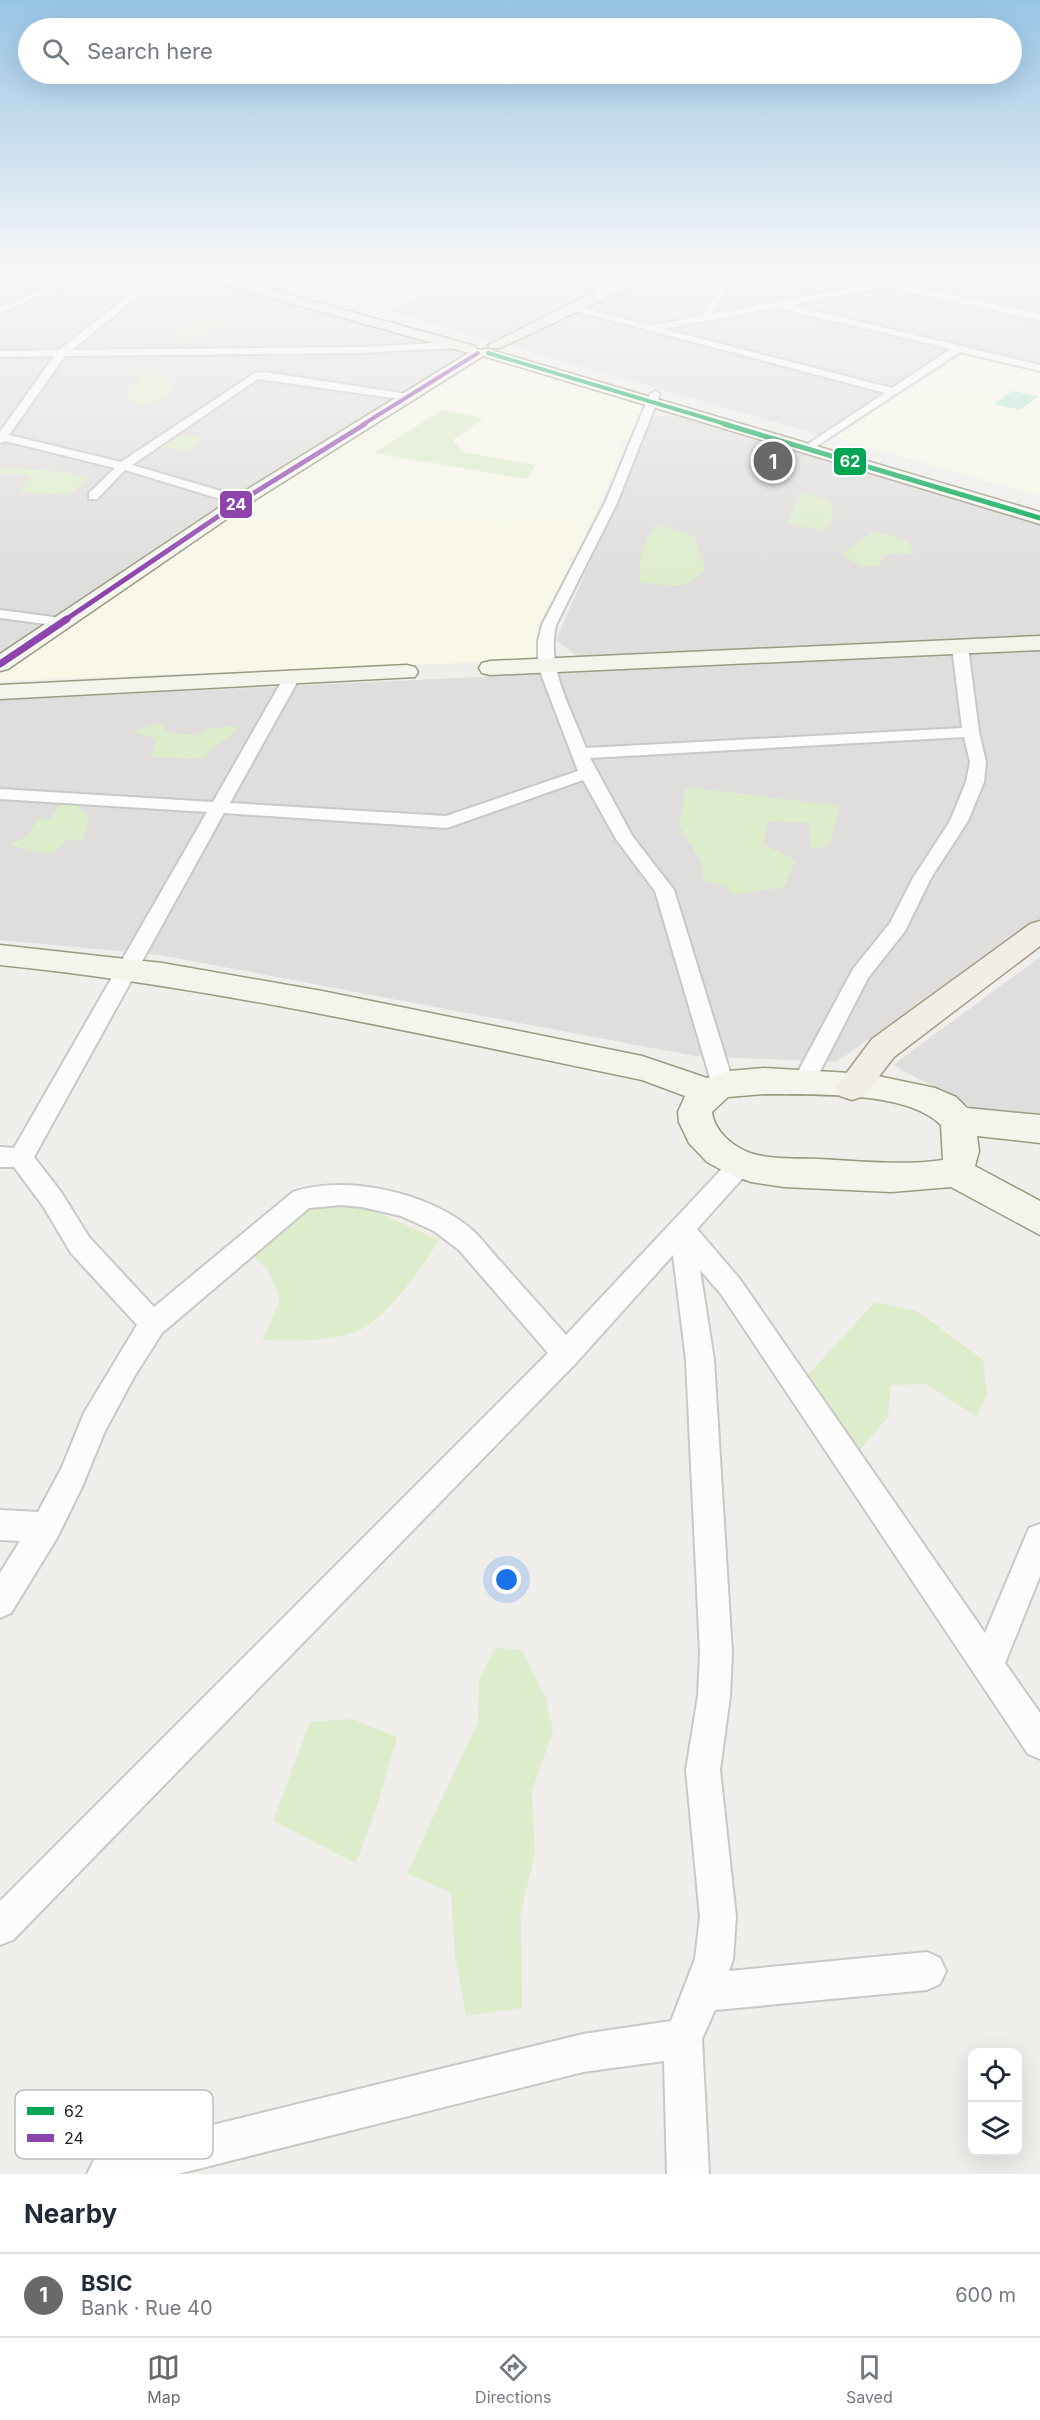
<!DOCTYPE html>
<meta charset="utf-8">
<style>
body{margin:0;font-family:Inter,sans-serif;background:#f6f6f7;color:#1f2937}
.controls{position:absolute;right:18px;bottom:18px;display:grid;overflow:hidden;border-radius:12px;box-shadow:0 6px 24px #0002}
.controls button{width:54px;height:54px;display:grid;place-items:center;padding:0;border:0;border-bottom:2px solid #e0e1e3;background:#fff;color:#1f2937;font:30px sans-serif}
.you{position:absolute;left:507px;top:1580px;width:21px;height:21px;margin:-15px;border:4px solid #fff;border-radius:50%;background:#1a73e8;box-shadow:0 0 0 9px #1a73e833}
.badge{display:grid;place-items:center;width:39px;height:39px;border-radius:50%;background:#6a6968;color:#fff;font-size:20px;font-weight:700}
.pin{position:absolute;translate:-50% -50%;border:3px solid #fff;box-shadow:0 2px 6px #0006}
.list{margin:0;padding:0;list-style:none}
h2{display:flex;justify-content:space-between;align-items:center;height:78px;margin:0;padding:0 24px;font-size:26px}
h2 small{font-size:20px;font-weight:400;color:#747a83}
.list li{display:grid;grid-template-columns:39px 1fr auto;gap:18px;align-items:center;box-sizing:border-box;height:84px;padding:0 24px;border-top:2px solid #e0e1e3}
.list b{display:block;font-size:22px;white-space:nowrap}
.list p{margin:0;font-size:20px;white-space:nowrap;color:#747a83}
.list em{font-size:20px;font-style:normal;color:#747a83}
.icon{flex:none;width:33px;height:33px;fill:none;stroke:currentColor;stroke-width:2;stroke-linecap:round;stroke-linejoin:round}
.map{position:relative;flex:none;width:1040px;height:2174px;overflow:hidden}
.search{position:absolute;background:#fff;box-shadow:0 6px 24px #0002;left:18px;right:18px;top:18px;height:66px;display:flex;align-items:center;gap:15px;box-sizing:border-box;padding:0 21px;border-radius:33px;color:#747a83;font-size:22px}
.sheet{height:162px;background:#fff}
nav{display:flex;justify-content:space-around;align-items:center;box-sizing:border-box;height:84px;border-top:2px solid #e0e1e3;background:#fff;font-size:16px;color:#747a83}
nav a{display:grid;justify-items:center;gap:3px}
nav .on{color:#6a6968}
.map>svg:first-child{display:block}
.residential{fill:#dfdedc}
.education{fill:#f8f7e8}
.grass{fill:#ddeccb}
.pitch{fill:#b7e6d2}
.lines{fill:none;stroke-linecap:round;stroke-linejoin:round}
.street-casing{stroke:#c9c8c7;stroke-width:4}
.secondary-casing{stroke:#999a82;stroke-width:3}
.primary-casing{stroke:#a79c86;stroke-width:3}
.street{fill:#fdfcfc;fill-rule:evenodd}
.secondary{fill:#f4f4ed;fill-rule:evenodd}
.primary{fill:#f3ede7;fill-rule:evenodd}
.bus-1-far1-casing{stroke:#fff;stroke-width:6}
.bus-1-casing{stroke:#fff;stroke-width:8}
.bus-2-far2-casing{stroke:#fff;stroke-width:6}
.bus-2-far1-casing{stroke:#fff;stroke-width:8}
.bus-2-casing{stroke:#fff;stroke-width:10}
.bus-1-far1{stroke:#00a651;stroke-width:4}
.bus-1{stroke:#00a651;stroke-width:5}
.bus-2-far2{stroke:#8e44ad;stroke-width:4}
.bus-2-far1{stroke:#8e44ad;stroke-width:5}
.bus-2{stroke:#8e44ad;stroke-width:7}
.key{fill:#fff;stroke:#bdbdbd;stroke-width:1.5}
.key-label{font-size:16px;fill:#222}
.line-badge{stroke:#fff;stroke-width:2}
.badge-label{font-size:16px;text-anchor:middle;font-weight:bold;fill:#fff}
</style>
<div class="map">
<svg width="1040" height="2174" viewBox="0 0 1040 2174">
<rect width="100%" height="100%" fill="#f0eeeb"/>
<!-- residential -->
<path class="residential" d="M 0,274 L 187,274 L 469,353 L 0,656 Z
M 462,274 L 643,274 L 563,307 L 496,343 L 388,310 L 469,276 Z
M 665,274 L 1040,274 L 1040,366 L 955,347 L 821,435 L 510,346 L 579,308 Z
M 671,415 L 1040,524 L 1040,635 L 580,658 L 556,640 L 653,417 Z
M 1040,650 L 1040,922 L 836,1062 L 695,1056 L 160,955 L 0,940 L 0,700 Z
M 1040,957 L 1040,1116 L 971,1107 L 893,1065 Z"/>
<!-- education -->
<path class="education" d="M 286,274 L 462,274 L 470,276 L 388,310 L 283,281 Z
M 966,354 L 1040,371 L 1040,496 L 833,437 Z
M 484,360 L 496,361 L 643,406 L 628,440 L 620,440 L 618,446 L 625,446 L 576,557 L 570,557 L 567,560 L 573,562 L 538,625 L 536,660 L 0,681 L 0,670 L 243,505 Z"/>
<!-- grass -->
<path class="grass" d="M 196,320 L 232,325 L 229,330 L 208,330 L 195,338 L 169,339 Z
M 137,374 L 169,375 L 172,389 L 162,399 L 140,406 L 125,395 L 142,381 Z
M 442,410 L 484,418 L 453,440 L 463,452 L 535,465 L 527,479 L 374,453 Z
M 174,435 L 202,436 L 190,451 L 160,447 L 158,443 Z
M 0,467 L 64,472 L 88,478 L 70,495 L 19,493 L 31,475 L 0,473 Z
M 802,491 L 830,501 L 834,514 L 825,531 L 787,523 Z
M 657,525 L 694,536 L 705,569 C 685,593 668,585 640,582 C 637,563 643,539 657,525 Z
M 872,532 L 907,540 L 914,553 L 886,554 L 880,565 L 863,567 L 841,555 Z
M 161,723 L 167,733 L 199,735 L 207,729 L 239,726 C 227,744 216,740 204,759 L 151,757 L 156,739 L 132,731 Z
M 686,787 L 840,806 L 829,846 L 811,849 L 809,823 L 767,821 L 764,845 L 796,860 L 784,887 L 731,895 L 726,886 L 704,881 L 701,861 L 679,826 Z
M 60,803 L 78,805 L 89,820 L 82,841 L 68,839 L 52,855 L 9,845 L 27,836 L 39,818 L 51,819 Z
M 302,1199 L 362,1205 L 439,1240 C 424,1266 384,1322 355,1332 C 325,1342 294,1341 262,1340 L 280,1300 L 268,1270 L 244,1248 Z
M 875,1302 L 917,1311 L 983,1360 L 987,1394 L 977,1417 L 926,1384 L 891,1385 L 888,1417 L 850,1462 L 795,1389 Z
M 495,1648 L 522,1650 L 545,1696 L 553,1731 L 532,1791 L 535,1854 L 521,1910 L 522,2008 L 466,2016 L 455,1955 L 451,1893 L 407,1873 L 478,1722 L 479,1679 Z
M 352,1719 L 397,1737 L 377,1806 L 356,1863 L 273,1821 L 310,1722 Z"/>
<!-- pitch -->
<path class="pitch" d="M 1012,391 L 1038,396 L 1020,410 L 994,404 Z"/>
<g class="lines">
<defs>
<path id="street" d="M 79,274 L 90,274 L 0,313 L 0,307 Z
M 156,274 L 165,274 L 72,350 L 362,347 L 455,342 L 460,345 L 455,348 L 362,353 L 65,356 L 9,435 L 121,462 L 255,373 L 265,372 L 407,394 L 412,397 L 407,400 L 258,379 L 132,465 L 245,498 L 245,504 L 237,504 L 125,470 L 97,499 L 89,499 L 89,493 L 115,468 L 5,441 L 0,443 L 0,432 L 54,356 L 0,357 L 0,351 L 59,350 Z
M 279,274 L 287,274 L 280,288 L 277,289 L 273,286 Z
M 540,274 L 554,274 L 614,290 L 610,293 Z
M 729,274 L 737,274 L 712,314 L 872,284 L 835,274 C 852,274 869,281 886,281 C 904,281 922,274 941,274 L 898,284 L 1040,314 L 1040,320 L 885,287 L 790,305 L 1040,365 L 1040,371 L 960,352 L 806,453 L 802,452 L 802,448 L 885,393 L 565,308 L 570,305 L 651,326 L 702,316 ZM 779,307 L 783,309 L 951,349 L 892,388 L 663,329 Z
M 1030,274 L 1040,274 L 1040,278 L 1031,276 Z
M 655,391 L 660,394 L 617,503 L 556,625 C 546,668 571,708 586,748 L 962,728 L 952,647 L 960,642 L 968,647 L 979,732 L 986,762 L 984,782 L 968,821 L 931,878 L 905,931 L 868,978 L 811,1089 L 803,1092 L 795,1089 L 792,1083 L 853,969 L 890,923 L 913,878 L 950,821 L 966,782 L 970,762 L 964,737 L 590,758 L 633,837 L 674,890 L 734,1085 L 731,1091 L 723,1094 L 715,1091 L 712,1085 L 655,891 L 616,839 L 583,780 L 447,828 L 224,813 L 34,1157 L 61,1192 L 89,1237 L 154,1307 L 293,1192 C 345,1174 430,1193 471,1229 C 483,1239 491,1252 502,1263 C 523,1287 545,1311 566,1335 L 733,1157 L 741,1154 L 749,1157 L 753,1164 L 749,1171 L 697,1229 L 739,1278 L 985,1633 L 1029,1528 L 1040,1524 L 1040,1576 L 1005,1663 L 1040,1713 L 1040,1759 L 1028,1754 L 721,1294 L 700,1270 L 714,1360 L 732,1653 L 730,1696 L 720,1770 L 736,1917 L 733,1959 L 729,1971 L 927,1952 L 940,1958 L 946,1971 L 940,1984 L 927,1990 L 715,2010 L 702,2039 L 709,2174 L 667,2174 L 664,2061 L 583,2072 L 178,2174 L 87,2174 L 94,2160 L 184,2132 L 583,2034 L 671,2021 L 695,1959 L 700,1917 L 686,1770 L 698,1696 L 700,1653 L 686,1360 L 673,1255 L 576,1363 L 13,1940 L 0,1945 L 0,1901 L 548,1353 L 459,1250 L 434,1231 L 401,1216 L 362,1207 L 341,1205 L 309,1208 L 162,1333 L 134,1377 L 105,1431 L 82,1487 L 57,1538 L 11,1613 L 0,1618 L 0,1573 L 20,1541 L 0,1540 L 0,1510 L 38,1512 L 62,1467 L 84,1413 L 137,1325 L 71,1253 L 43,1206 L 14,1167 L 0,1167 L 0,1147 L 14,1148 L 207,812 L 0,799 L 0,789 L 213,802 L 284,677 L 292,672 L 300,677 L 230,803 L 446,816 L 578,771 L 538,666 L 538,641 L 542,625 L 605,503 L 650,394 Z
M 0,610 L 61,618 L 68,622 L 61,626 L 0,618 Z"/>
<path id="secondary" d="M 488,349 L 1040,512 L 1040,524 L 483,356 L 247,505 L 8,669 L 0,671 L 0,654 L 235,497 L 473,350 Z
M 1040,636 L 1040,650 L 490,675 L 482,673 L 479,668 L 482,663 L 490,661 Z
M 407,665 L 415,667 L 418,672 L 415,677 L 0,699 L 0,685 Z
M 0,945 L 162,963 L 322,991 L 642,1056 L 707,1078 L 729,1071 L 764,1068 L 868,1074 L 935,1088 L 956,1097 L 967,1108 L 1040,1115 L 1040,1143 L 977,1136 L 979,1151 L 975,1166 L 1040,1201 L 1040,1235 L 951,1187 L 891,1192 L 784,1187 L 751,1182 L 729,1174 L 707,1162 L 689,1143 L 679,1122 L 678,1112 L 685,1096 L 642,1080 C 429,1036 217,987 0,965 ZM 764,1094 C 813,1095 906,1090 941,1125 L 943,1160 C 902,1166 860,1161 819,1159 C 797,1158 772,1160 750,1153 C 732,1146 714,1131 712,1112 L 728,1097 Z"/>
<path id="primary" d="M 195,274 L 215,274 L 475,346 L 477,349 L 470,353 L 465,352 L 197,277 Z
M 641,274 L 658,274 L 500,348 L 490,348 L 488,345 L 605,287 Z
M 1040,921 L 1040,946 L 894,1057 L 864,1096 L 852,1100 L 840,1096 L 836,1087 L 872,1039 L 1030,924 Z"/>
</defs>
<!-- street casing -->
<use href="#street" class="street-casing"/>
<!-- secondary casing -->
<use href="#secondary" class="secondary-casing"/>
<!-- primary casing -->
<use href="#primary" class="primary-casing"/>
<!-- street -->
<use href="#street" class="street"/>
<!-- secondary -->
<use href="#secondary" class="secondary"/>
<!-- primary -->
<use href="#primary" class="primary"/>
<defs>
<path id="bus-1-far1" d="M 488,353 L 729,425"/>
<path id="bus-1" d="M 724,424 L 1040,518"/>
<path id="bus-2-far2" d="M 362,425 L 478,353"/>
<path id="bus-2-far1" d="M 65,620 L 241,501 L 365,424"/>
<path id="bus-2" d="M 0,664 L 67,619"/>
</defs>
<!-- bus-1-far1 casing -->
<use href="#bus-1-far1" class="bus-1-far1-casing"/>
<!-- bus-1 casing -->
<use href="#bus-1" class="bus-1-casing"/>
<!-- bus-2-far2 casing -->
<use href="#bus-2-far2" class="bus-2-far2-casing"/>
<!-- bus-2-far1 casing -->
<use href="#bus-2-far1" class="bus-2-far1-casing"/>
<!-- bus-2 casing -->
<use href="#bus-2" class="bus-2-casing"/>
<!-- bus-1-far1 -->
<use href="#bus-1-far1" class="bus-1-far1"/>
<!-- bus-1 -->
<use href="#bus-1" class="bus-1"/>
<!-- bus-2-far2 -->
<use href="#bus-2-far2" class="bus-2-far2"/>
<!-- bus-2-far1 -->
<use href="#bus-2-far1" class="bus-2-far1"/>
<!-- bus-2 -->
<use href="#bus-2" class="bus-2"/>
</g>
<!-- sky -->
<linearGradient id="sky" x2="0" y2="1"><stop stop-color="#97c4e6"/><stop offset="0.47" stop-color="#f8f7f6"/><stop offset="1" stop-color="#f8f7f6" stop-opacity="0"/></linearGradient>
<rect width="1040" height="578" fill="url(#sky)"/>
<!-- legend -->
<rect x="15" y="2090" width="198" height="69" rx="9" class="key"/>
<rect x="27" y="2107" width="27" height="8" fill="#00a651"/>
<rect x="27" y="2134" width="27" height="8" fill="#8e44ad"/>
<g class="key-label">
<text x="64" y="2117">62</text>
<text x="64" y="2144">24</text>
</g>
<g class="line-badge">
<rect x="833" y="447" width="34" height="29" rx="6" fill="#00a651"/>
<rect x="219" y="490" width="34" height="29" rx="6" fill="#8e44ad"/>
</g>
<g class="badge-label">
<text x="850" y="467">62</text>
<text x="236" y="510">24</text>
</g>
</svg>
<div class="controls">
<button><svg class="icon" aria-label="locate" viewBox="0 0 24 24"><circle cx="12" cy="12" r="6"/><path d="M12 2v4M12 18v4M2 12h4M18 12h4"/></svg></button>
<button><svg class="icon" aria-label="layers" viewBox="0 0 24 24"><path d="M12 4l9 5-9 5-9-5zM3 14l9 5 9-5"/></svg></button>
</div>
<div class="you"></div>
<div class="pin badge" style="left:773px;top:461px">1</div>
<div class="search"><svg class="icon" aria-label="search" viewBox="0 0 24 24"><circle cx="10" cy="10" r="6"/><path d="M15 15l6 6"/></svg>Search here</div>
</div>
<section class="sheet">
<h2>Nearby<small></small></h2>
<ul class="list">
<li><span class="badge">1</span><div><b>BSIC</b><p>Bank · Rue 40</p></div><em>600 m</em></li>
</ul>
</section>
<nav>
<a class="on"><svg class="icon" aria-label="map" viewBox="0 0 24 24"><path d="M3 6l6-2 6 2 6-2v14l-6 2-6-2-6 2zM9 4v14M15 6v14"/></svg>Map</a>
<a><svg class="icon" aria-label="directions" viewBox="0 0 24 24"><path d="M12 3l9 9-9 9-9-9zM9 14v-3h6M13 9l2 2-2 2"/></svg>Directions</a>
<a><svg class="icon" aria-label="saved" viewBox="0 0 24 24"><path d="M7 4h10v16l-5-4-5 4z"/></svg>Saved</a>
</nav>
